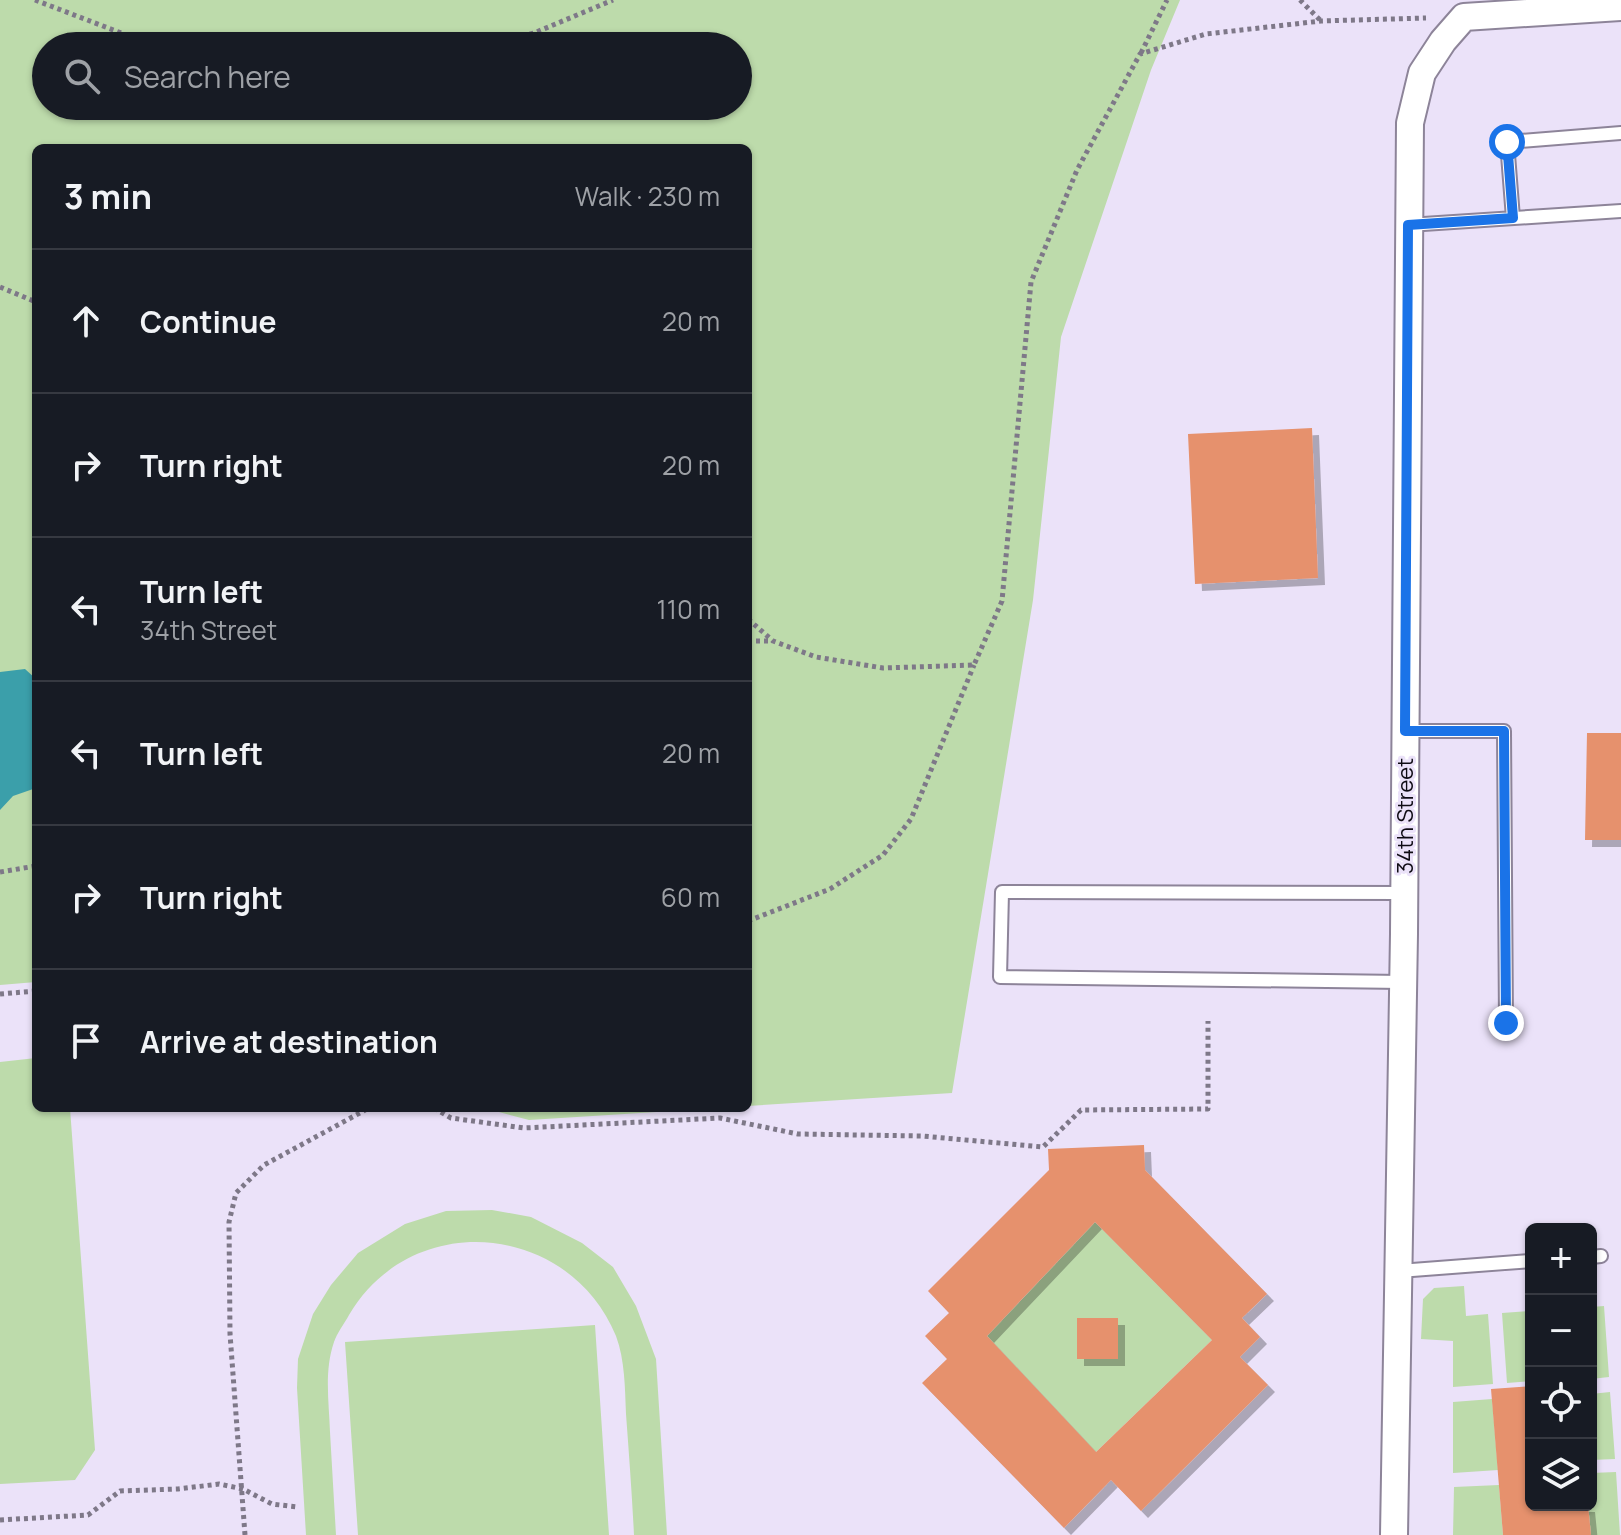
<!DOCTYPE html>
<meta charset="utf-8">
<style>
body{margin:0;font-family:Manrope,sans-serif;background:#242831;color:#f1f3f6}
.controls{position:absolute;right:24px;bottom:24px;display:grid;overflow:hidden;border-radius:12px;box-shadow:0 2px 6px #0004}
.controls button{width:72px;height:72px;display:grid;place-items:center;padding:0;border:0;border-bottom:2px solid #363941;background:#171b24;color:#f1f3f6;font:40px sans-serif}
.stop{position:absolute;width:24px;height:24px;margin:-18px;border:6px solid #1a73e8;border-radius:50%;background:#fff}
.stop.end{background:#1a73e8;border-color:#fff;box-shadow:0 2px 8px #0008}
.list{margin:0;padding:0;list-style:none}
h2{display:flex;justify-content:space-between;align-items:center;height:104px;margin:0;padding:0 32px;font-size:34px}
h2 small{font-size:26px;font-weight:400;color:#9ea1a6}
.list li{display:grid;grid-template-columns:52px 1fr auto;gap:24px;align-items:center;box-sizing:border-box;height:144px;padding:0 32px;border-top:2px solid #363941}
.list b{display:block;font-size:30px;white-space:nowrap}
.list p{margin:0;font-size:26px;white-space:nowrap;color:#9ea1a6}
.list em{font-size:26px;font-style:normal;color:#9ea1a6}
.icon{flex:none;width:44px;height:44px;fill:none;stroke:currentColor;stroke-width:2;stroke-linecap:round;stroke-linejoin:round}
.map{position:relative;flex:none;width:1621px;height:1535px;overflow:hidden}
.search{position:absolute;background:#171b24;box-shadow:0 2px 6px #0004;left:32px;top:32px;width:720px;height:88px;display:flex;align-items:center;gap:20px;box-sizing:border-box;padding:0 28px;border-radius:44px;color:#9ea1a6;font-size:30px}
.panel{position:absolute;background:#171b24;box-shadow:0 2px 6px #0004;left:32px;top:144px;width:720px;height:968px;border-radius:12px}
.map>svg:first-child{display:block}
.green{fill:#bddbab;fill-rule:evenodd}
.water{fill:#3b9faa}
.building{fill:#e6916d;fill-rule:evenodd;filter:url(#shadow)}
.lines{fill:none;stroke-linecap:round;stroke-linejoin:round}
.lane-casing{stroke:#8d8499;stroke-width:16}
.street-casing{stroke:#8d8499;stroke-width:30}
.path{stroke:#7e7888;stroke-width:5;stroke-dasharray:4 4;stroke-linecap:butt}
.lane{stroke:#fff;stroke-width:12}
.street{stroke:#fff;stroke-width:26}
.route{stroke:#1a73e8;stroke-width:10}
.labels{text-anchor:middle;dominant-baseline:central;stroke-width:6;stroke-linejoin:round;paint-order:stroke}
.street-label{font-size:22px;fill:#0e0b13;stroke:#ebe2f9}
</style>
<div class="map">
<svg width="1621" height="1535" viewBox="0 0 1621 1535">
<defs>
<filter id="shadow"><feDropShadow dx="7" dy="7" stdDeviation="0" flood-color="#0004"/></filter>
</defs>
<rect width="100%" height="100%" fill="#ebe2f9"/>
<!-- green -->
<path class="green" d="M 0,0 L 1180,0 L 1151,70 L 1061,337 L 1033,600 L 952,1093 L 748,1106 L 748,148 L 36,148 L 36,982 L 0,985 ZM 46,46 L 738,46 L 738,106 L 46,106 Z
M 36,1058 L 36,1108 L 70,1108 L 95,1450 L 75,1480 L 0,1484 L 0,1062 Z
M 484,1108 L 720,1108 L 529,1120 Z
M 492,1210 L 531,1217 L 582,1243 L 613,1267 L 636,1306 L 656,1359 L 667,1535 L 634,1535 C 632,1495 629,1454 626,1414 C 625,1389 625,1360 616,1336 C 569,1222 412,1208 349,1315 C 344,1324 337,1333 334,1342 C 324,1371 329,1402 330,1432 C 332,1466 334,1501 336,1535 L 306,1535 L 297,1388 L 298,1359 L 313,1314 L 331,1285 L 358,1253 L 405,1224 L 446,1211 Z
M 1095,1222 L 1212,1340 L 1096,1452 L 987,1336 Z
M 1464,1286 L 1466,1316 L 1488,1314 L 1493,1384 L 1453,1387 L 1453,1341 L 1421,1339 L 1423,1299 L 1434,1288 Z
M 1604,1306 L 1609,1377 L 1591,1379 L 1591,1307 Z
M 1531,1311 L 1531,1381 L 1507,1383 L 1502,1313 Z
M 595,1325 L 609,1535 L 358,1535 L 345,1342 Z
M 1610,1392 L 1615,1459 L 1591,1460 L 1591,1394 Z
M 1492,1399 L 1498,1470 L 1453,1473 L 1453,1402 Z
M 1616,1472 L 1620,1535 L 1591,1535 L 1588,1505 L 1591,1505 L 1591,1473 Z
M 1499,1485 L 1503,1535 L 1453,1535 L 1454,1487 Z"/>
<!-- water -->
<path class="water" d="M 25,669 L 36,679 L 36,788 L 13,796 L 0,810 L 0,672 Z"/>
<!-- building -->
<path class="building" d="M 1312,428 L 1318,578 L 1195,584 L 1188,434 Z
M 1587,733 L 1621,733 L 1621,840 L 1585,840 Z
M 1144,1145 L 1145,1170 L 1267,1294 L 1242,1318 L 1260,1337 L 1240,1357 L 1268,1385 L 1141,1511 L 1111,1480 L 1064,1528 L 922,1383 L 947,1359 L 925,1336 L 949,1313 L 928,1291 L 1049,1170 L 1048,1149 ZM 1095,1222 L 1212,1340 L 1096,1452 L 987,1336 Z
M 1077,1318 L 1118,1318 L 1118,1359 L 1077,1359 Z
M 1531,1386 L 1531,1505 L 1588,1505 L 1591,1535 L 1503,1535 L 1491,1389 Z"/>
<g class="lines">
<defs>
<path id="lane" d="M 1513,218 L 1507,142 L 1621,133
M 1408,225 L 1621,211
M 1405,731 L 1504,731 L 1506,1023
M 1403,982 L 1000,977 L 1002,892 L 1405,893
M 1591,1257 L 1601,1256
M 1399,1271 L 1531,1261"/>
<path id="street" d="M 1394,1535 L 1404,934 L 1410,123 L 1422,73 L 1443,41 L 1464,17 L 1621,7"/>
</defs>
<!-- lane casing -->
<use href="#lane" class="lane-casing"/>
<!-- street casing -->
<use href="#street" class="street-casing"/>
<!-- path -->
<path class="path" d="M 35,0 L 129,36 L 193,46
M 1300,0 L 1320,20
M 483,46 L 534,33 L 613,0
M 1141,53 L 1167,0
M 0,287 L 36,302
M 748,619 L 773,641 L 816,657 L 883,668 L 974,665 L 1002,601 L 1031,282 L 1077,170 L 1140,54 L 1206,34 L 1321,21 L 1426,18
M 748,641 L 772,641
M 0,872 L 36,866
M 748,921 L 830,889 L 883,855 L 911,819 L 974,665
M 0,994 L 36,991
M 434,1108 L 451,1118 L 524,1128 L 720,1118 L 798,1134 L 922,1136 L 1043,1147 L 1081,1110 L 1208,1109 L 1208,1021
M 0,1520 L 88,1515 L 120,1491 L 178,1489 L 219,1484 L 243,1489 L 272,1504 L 297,1507
M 245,1535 L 230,1334 L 229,1222 L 236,1193 L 264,1165 L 369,1108"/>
<!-- lane -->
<use href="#lane" class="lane"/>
<!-- street -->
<use href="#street" class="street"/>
</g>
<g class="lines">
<!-- route -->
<path class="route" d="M 1506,1023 L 1504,731 L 1405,731 L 1408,225 L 1513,218 L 1507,142"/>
</g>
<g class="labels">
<!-- street labels -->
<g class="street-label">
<text transform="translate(1405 816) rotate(-90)">34th Street</text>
</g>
</g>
</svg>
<div class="controls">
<button>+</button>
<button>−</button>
<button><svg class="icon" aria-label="locate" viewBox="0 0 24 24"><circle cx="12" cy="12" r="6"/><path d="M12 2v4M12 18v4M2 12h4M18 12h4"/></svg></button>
<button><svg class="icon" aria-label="layers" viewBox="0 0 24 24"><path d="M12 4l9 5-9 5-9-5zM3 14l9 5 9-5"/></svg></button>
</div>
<div class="stop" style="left:1507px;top:142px"></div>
<div class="stop end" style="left:1506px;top:1023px"></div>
<div class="search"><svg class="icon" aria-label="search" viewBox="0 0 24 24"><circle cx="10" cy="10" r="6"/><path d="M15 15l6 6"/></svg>Search here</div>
<section class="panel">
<h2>3 min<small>Walk · 230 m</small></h2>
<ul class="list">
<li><svg class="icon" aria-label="ahead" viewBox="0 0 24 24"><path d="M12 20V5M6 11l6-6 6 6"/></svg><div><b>Continue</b></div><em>20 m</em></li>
<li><svg class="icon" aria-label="right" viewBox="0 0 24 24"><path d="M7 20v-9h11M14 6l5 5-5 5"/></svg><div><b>Turn right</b></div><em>20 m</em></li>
<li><svg class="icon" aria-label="left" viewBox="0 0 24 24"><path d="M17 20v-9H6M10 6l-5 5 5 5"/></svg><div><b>Turn left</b><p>34th Street</p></div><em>110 m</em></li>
<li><svg class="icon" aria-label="left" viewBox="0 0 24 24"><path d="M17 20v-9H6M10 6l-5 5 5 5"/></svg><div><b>Turn left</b></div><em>20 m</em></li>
<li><svg class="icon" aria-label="right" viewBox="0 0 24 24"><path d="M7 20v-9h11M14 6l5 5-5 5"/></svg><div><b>Turn right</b></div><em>60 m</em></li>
<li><svg class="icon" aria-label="arrive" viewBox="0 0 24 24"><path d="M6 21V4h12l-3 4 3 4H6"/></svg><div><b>Arrive at destination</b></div></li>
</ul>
</section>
</div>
